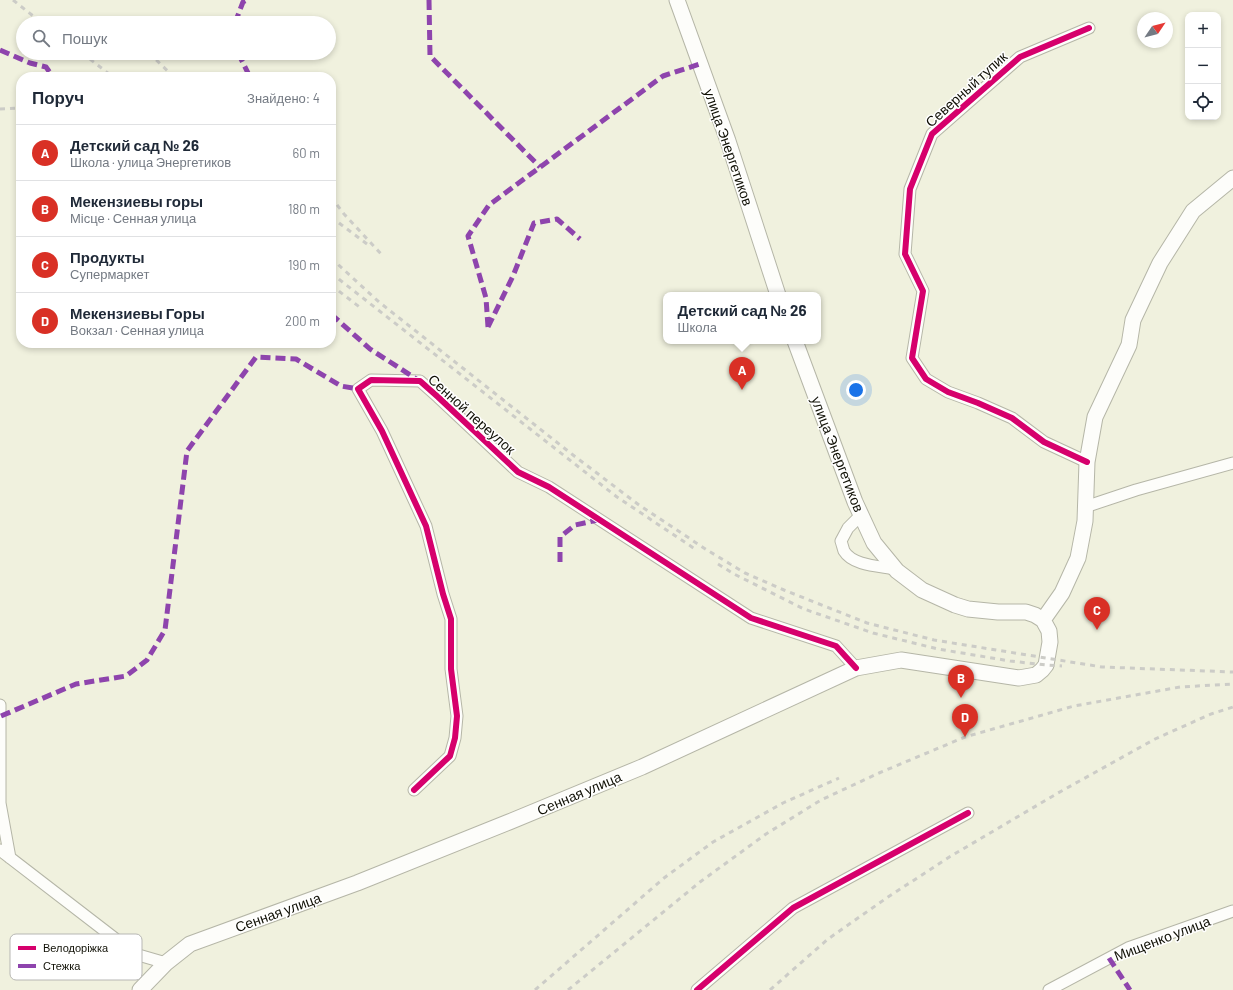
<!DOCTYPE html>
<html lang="uk">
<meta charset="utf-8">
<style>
body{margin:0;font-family:Barlow,sans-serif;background:#f2f2f3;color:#1f2937}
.controls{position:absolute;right:12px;top:12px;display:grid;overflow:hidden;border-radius:8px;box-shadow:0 2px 6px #0003}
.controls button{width:36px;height:36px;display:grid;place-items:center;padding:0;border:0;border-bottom:1px solid #e0e1e3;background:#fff;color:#1f2937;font:20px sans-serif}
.compass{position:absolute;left:1137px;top:12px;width:36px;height:36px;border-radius:50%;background:#fff;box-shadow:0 2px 6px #0003;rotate:55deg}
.you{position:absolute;left:856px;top:390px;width:14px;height:14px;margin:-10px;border:3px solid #fff;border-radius:50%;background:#1a73e8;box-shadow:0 0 0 6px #1a73e833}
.badge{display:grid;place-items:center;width:26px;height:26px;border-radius:50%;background:#d93025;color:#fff;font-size:13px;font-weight:700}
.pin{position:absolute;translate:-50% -33px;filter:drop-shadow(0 1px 2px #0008)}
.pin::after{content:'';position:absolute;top:21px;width:14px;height:12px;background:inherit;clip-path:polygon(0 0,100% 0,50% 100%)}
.popup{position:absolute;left:663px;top:292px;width:158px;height:52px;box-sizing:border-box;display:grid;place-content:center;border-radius:8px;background:#fff;filter:drop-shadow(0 1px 3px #0005);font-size:13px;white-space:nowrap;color:#747a83}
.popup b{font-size:15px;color:#1f2937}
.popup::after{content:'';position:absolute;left:50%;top:100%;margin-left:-8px;border:8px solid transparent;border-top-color:#fff}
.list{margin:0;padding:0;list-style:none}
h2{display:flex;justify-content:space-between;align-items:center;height:52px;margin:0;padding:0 16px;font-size:17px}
h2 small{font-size:13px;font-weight:400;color:#747a83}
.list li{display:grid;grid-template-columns:26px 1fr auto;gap:12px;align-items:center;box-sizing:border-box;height:56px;padding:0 16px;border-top:1px solid #e0e1e3}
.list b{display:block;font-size:15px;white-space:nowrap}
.list p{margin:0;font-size:13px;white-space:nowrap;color:#747a83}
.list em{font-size:13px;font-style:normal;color:#747a83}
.icon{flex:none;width:22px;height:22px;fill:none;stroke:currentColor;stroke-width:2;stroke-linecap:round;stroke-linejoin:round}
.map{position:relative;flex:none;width:1233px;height:990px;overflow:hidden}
.search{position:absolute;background:#fff;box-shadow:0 2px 6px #0003;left:16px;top:16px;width:320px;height:44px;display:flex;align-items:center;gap:10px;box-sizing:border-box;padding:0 14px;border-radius:22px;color:#747a83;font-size:15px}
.panel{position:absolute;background:#fff;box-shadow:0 2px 6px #0003;left:16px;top:72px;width:320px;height:276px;border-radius:16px}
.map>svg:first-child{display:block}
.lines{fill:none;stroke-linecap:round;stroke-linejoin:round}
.street-casing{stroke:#b5b6a7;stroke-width:13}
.secondary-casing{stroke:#b5b6a7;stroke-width:17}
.street{stroke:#fdfdfa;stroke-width:11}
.secondary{stroke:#fdfdfa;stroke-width:15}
.rail{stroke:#ccccc7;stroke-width:3;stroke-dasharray:5 5;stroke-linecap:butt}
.quiet{stroke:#8e44ad;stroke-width:5;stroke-dasharray:10 5;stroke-linecap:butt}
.cycleway-casing{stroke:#fff;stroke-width:8}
.cycleway{stroke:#d6006c;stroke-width:6}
.labels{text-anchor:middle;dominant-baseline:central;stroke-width:3;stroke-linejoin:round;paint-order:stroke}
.street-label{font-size:14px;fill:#101005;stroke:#fff}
.key{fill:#fff;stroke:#b7b7b4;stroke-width:1}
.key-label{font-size:11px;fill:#101005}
</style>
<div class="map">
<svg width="1233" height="990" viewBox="0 0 1233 990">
<rect width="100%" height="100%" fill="#f0f1de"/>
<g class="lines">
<defs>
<path id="street" d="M 1087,462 L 1044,442 L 1012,418 L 978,403 L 948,392 L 926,379 L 912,358 L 923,291 L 905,254 L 910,189 L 932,134 L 1020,57 L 1089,28
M 1085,507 L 1136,490 L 1233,463
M 861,515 L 848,528 L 841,541 C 842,544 843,548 844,551 C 853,566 880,566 895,569
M 0,705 L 0,803 L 10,858
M 414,790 L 450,756 L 455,738 L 457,716 L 451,669 L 451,619 L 443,594 L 426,526 L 382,431 L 358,389 L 371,380 L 420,381 L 438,397 L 518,472 L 549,487 L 751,618 L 836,646 L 856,668
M 0,850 L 135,954 L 166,963
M 697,990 L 793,908 L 968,813
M 1049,990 L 1128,948 L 1233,911"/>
<path id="secondary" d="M 677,0 L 728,141 L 778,295
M 1043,620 L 1062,593 L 1078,558 L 1085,521 L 1087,462 L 1095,417 L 1129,345 L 1133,320 L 1160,263 L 1193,211 L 1233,178
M 140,990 L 166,963 L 190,944 L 357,883 L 509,822 L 642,767 L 856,668 L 901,660 L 1019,678 L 1036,675 L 1042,670 L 1046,665 L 1050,642 L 1049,631 L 1043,620 L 1035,615 L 1026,612 L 998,612 L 968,609 L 955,605 L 922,590 L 897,571 L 874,543 L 855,502 L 795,341"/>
</defs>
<!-- street casing -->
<use href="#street" class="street-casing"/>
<!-- secondary casing -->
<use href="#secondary" class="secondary-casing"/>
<!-- street -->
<use href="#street" class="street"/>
<!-- secondary -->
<use href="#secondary" class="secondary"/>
<!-- rail -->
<path class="rail" d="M 13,0 L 42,23
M 82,53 L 113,77
M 149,53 L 174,77
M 0,109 L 21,108
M 331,197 L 344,214 L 382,255
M 331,217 L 367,244
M 331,258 L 379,302 L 573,455 L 639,505 L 707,550 L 745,573 L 784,590 L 867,623 L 934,640 L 1102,667 L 1233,672
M 331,273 L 617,497 L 695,549
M 331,285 L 362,309
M 718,564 L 734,574 L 804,609 L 873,633 L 938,649 L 1010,661 L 1046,665 L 1062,666
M 535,990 L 664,878 L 713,842 L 783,803 L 839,778
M 568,990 L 700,882 L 766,834 L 821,800 L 879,773 L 965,737 L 1074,706 L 1180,687 L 1233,684
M 770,990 L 828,939 L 888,897 L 951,856 L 1058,793 L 1155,739 L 1211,714 L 1233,707"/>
<!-- quiet -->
<path class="quiet" d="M 429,0 L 430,56 L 540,167
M 235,23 L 243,2 L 247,0
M 0,50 L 30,63 L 46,67 L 53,77
M 238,53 L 250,77
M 331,314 L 370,349 L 418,380
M 488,327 L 486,298 L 468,236 L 489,205 L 663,76 L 700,64
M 488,327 L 513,276 L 534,223 L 557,219 L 580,239
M 560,562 L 560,537 L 575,525 L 598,520
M 1,716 L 76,684 L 126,676 L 147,660 L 165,630 L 187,451 L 256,357 L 296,359 L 341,386 L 358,389
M 1109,958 L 1130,990"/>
<defs>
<path id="cycleway" d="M 1087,462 L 1044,442 L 1012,418 L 978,403 L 948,392 L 926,379 L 912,358 L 923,291 L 905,254 L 910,189 L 932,134 L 1020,57 L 1089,28
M 414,790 L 450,756 L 455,738 L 457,716 L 451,669 L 451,619 L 443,594 L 426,526 L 382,431 L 358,389 L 371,380 L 420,381 L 438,397 L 518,472 L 549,487 L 751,618 L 836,646 L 856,668
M 697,990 L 793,908 L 968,813"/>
</defs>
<!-- cycleway casing -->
<use href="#cycleway" class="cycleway-casing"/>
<!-- cycleway -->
<use href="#cycleway" class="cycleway"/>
</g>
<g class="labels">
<!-- street labels -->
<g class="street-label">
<text transform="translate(966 89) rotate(-42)">Северный тупик</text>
<text transform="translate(729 147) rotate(71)">улица Энергетиков</text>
<text transform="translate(472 414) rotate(42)">Сенной переулок</text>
<text transform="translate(838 454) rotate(69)">улица Энергетиков</text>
<text transform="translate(579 793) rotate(-23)">Сенная улица</text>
<text transform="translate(278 912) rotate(-20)">Сенная улица</text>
<text transform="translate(1162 938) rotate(-21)">Мищенко улица</text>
</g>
</g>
<!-- legend -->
<rect x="10" y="934" width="132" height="46" rx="6" class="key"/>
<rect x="18" y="946" width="18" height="4" fill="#d6006c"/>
<rect x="18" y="964" width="18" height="4" fill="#8e44ad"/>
<g class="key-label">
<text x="43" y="952">Велодоріжка</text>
<text x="43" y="970">Стежка</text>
</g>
</svg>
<div class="controls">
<button>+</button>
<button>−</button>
<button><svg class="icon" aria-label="locate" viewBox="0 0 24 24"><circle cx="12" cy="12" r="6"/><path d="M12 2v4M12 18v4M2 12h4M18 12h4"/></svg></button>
</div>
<svg class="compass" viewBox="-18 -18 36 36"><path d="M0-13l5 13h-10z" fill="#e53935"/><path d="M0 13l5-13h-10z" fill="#747a83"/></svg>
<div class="you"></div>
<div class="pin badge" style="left:742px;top:390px">A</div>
<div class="popup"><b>Детский сад № 26</b>Школа</div>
<div class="pin badge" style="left:961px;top:698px">B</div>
<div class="pin badge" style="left:1097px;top:630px">C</div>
<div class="pin badge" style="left:965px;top:737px">D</div>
<div class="search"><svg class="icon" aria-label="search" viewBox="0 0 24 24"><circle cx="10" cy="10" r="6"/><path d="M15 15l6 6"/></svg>Пошук</div>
<section class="panel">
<h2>Поруч<small>Знайдено: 4</small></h2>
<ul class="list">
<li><span class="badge">A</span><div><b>Детский сад № 26</b><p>Школа · улица Энергетиков</p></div><em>60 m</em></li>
<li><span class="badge">B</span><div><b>Мекензиевы горы</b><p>Місце · Сенная улица</p></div><em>180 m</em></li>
<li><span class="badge">C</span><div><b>Продукты</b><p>Супермаркет</p></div><em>190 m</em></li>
<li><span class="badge">D</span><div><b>Мекензиевы Горы</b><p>Вокзал · Сенная улица</p></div><em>200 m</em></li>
</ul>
</section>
</div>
